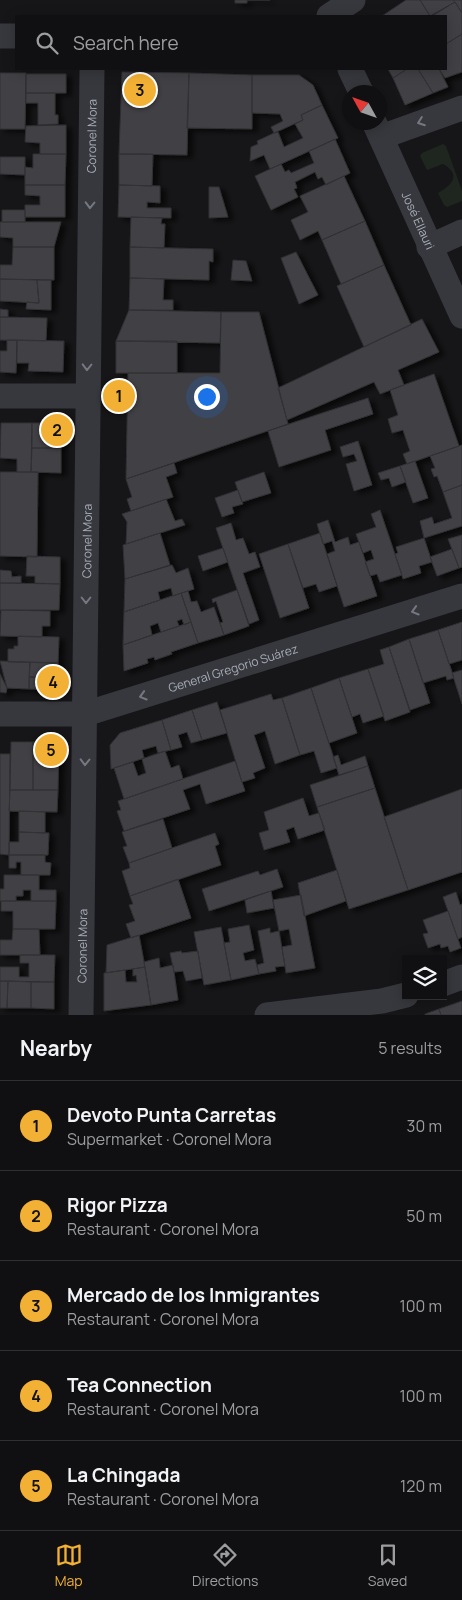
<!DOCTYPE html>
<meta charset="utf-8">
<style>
body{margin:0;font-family:Manrope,sans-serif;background:#19191b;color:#f1f3f6}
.controls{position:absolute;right:15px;bottom:15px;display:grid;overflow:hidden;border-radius:0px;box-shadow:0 2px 12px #0003}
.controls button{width:45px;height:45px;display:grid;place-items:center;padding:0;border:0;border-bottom:1px solid #303032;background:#101012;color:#f1f3f6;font:25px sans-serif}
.compass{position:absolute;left:342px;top:85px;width:45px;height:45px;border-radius:50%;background:#101012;box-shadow:0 2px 12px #0003;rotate:310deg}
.you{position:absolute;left:206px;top:396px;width:18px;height:18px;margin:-12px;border:4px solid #fff;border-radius:50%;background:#1a73e8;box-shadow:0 0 0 8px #1a73e833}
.badge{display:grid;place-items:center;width:32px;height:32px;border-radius:50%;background:#f2b134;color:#111;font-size:16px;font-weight:700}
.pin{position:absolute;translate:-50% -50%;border:2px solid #fff;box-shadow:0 1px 5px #0006}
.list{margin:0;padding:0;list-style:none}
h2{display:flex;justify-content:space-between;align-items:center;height:65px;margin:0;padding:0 20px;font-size:21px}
h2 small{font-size:16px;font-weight:400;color:#9c9d9f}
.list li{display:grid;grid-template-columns:32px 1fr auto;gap:15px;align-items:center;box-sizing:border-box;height:90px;padding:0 20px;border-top:1px solid #303032}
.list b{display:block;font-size:19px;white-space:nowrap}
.list p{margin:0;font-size:16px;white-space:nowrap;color:#9c9d9f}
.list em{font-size:16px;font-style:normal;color:#9c9d9f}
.icon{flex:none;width:28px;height:28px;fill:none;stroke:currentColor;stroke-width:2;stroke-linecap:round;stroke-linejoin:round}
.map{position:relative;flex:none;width:462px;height:1015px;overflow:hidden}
.search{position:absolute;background:#101012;box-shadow:0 2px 12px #0003;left:15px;right:15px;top:15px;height:55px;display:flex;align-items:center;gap:12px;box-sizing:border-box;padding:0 18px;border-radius:0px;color:#9c9d9f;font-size:19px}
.sheet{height:515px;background:#101012}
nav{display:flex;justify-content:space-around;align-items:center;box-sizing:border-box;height:70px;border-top:1px solid #303032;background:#101012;font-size:14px;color:#9c9d9f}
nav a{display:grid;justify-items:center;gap:2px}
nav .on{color:#f2b134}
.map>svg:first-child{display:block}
.green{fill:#1e261f}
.building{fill:#404145;stroke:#303034;filter:url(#shadow)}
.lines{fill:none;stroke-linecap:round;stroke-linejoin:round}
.minor{stroke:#37383d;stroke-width:25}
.oneway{stroke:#757881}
.labels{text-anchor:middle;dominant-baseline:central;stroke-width:4.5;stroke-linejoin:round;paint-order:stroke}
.street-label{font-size:12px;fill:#a8adb8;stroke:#111113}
</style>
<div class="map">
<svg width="462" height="1015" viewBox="0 0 462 1015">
<defs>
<filter id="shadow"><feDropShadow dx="5.5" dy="3" stdDeviation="2.5" flood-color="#0009"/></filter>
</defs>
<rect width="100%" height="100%" fill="#161618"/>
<!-- green -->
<path class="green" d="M 443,144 L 446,146 L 462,191 L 462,201 L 447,207 L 444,205 L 438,193 C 452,185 462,175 443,164 L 427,170 L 420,156 L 422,153 Z"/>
<!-- building -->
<path class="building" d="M 235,0 L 270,0 L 247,0 L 247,3 L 235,3 Z
M 406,0 L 420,0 L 430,16 L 382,16 Z
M 420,0 L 453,0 L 455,2 L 430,16 Z
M 453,0 L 462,0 L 462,13 L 455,2 Z
M 455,2 L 462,13 L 462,34 L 446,44 L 446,16 L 432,16 Z
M 462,34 L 462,72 L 445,78 L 439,69 L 446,69 L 446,44 Z
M 388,69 L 407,69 L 393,78 Z
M 407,69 L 418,69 L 433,93 L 405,105 L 393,78 Z
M 418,69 L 439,69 L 448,87 L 433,93 Z
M 122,72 L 189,73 L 187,155 L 119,154 Z
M 0,73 L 26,73 L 25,129 L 0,129 Z
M 189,73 L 252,75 L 252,129 L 187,128 Z
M 26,74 L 66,74 L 66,93 L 26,93 Z
M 252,75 L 299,75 L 313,85 L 322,105 L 301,115 L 303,120 L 274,133 L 271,127 L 283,121 L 280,114 L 252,113 Z
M 26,93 L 55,93 L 55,115 L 58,115 L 58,124 L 38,125 L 38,103 L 26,103 Z
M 322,105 L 338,138 L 270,169 L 264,155 L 250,161 L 251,147 L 258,144 L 257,141 L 274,133 L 278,132 L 284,147 L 303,138 L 295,124 L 303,120 L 301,115 Z
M 66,125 L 66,154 L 40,154 L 40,143 L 25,142 L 26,126 Z
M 335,139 L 350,173 L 326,185 L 322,177 L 318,179 L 315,172 L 295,182 L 297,188 L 294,189 L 298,197 L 271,210 L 255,176 L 281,164 L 285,172 L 289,170 L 291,173 L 314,163 L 309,151 Z
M 33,154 L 66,154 L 65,185 L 25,185 L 25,167 L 33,168 Z
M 119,154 L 153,154 L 152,186 L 119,185 Z
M 0,157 L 25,157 L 25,175 L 0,174 Z
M 344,176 L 365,221 L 322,240 L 318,231 L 300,240 L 291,220 L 308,212 L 300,196 Z
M 25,185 L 65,185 L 65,217 L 25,217 L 25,205 L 40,205 L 40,196 L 25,195 Z
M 119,185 L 160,186 L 160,203 L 147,202 L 147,208 L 171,208 L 171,218 L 118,217 Z
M 209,187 L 219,187 L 228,217 L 209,218 Z
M 2,210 L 25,210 L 25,222 L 2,222 Z
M 131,217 L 162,218 L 161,224 L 165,224 L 164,248 L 130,247 Z
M 365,221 L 384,265 L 341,284 L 322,240 Z
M 0,222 L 61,222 L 54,247 L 13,247 L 13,238 L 0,237 Z
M 13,247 L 54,247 L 54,280 L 0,279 L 0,265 L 12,265 Z
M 130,247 L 213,249 L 213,262 L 209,261 L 209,280 L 130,278 Z
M 296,252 L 318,295 L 299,304 L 281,258 Z
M 233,260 L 246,261 L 252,281 L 231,280 Z
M 384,265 L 411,325 L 364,347 L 337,286 Z
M 130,278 L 164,279 L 163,300 L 173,300 L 173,310 L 129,310 Z
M 0,279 L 37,280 L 39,303 L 0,301 Z
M 37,280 L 51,280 L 51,310 L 26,309 L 27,302 L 39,303 Z
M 0,309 L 8,310 L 8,317 L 0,317 Z
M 129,310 L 221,312 L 220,343 L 116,341 Z
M 221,312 L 259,312 L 288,424 L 126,479 L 128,373 L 220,373 Z
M 0,317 L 47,318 L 46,341 L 0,340 Z
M 422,319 L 439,352 L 398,370 L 404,385 L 380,394 L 374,382 L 287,420 L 278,388 Z
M 7,340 L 17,340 L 16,373 L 0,372 L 0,351 L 7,351 Z
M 17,340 L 64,341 L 63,372 L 28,371 L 29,363 L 17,363 Z
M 116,341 L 177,341 L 177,373 L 116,373 Z
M 434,374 L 459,446 L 407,464 L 403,454 L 410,451 L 403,430 L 392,433 L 388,419 L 398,415 L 390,390 Z
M 368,398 L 373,414 L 325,430 L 331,450 L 279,467 L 268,431 Z
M 1,423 L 32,423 L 31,472 L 17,472 L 17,459 L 0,458 Z
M 32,423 L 62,423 L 61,448 L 32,448 Z
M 358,441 L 372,485 L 354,491 L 346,464 L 357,461 L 354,454 L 343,457 L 340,447 Z
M 462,445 L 462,485 L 443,492 L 437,476 L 434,477 L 431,469 L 435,468 L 430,456 Z
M 32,448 L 61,448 L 61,473 L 31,472 Z
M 415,461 L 428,498 L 413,503 L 400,466 Z
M 174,463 L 177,473 L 166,477 L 173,497 L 131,511 L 127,499 L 132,497 L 126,479 Z
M 400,466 L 406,482 L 392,487 L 389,478 L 381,480 L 378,473 Z
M 0,472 L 38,472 L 37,557 L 0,556 Z
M 264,472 L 271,493 L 242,502 L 235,482 Z
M 462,485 L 462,526 L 424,538 L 420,521 L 432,517 L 434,524 L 452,518 L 443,492 Z
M 238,490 L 243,504 L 232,507 L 234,513 L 222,517 L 215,498 Z
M 166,499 L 175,521 L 182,519 L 185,525 L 126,544 L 127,522 L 122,514 Z
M 380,510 L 402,575 L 380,582 L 377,574 L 370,576 L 365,562 L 374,559 L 371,550 L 363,553 L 356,534 L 376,527 L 371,514 Z
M 328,520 L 335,542 L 348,537 L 350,545 L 359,542 L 377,596 L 344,607 L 327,554 L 335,551 L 332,541 L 323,544 L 317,524 Z
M 231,523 L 236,540 L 243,538 L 249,554 L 255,552 L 260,567 L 243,573 L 259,620 L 249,624 L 216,528 Z
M 160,533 L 170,565 L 125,579 L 123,545 Z
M 320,533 L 337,586 L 319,592 L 316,584 L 303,588 L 288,544 Z
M 462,535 L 462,567 L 459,568 L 448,539 Z
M 424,538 L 432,562 L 419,566 L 421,573 L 403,579 L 395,554 L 398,553 L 396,547 Z
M 288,544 L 309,608 L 280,618 L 259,554 Z
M 223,548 L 228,562 L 203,571 L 198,556 Z
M 452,549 L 459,568 L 437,576 L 430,557 Z
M 27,556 L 60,557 L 60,584 L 35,583 L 35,576 L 26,576 Z
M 172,565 L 176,573 L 188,568 L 194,589 L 173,596 L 171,588 L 158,592 L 160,600 L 124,612 L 125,579 Z
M 0,570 L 11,571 L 12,577 L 21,576 L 21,583 L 0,583 Z
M 0,583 L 60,584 L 59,610 L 0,610 Z
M 237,590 L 249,626 L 224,635 L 220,623 L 223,622 L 216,601 L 213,603 L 212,599 Z
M 188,591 L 191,602 L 197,601 L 201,612 L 214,607 L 224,635 L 198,643 L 181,593 Z
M 181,593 L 191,622 L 184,625 L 182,619 L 177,621 L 179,626 L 161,632 L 158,623 L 150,626 L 152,635 L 123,645 L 124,612 Z
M 1,610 L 50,611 L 50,626 L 42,626 L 42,637 L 0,636 Z
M 191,622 L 198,643 L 171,652 L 172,654 L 155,660 L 154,657 L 147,659 L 148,663 L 124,671 L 123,645 Z
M 462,622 L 462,660 L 449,664 L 438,630 Z
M 438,630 L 454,678 L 447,680 L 446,676 L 423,683 L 409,639 Z
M 18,636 L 59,637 L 58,663 L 8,662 L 8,649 L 14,649 L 14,646 L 18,646 Z
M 409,639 L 430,703 L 410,710 L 389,647 Z
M 389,647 L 410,712 L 385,721 L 368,669 L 384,664 L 380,650 Z
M 0,661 L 30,662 L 29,689 L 7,688 Z
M 30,662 L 58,663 L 58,678 L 29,677 Z
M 368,669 L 384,716 L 363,723 L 360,714 L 352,717 L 339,678 Z
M 462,670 L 462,704 L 452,673 Z
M 0,674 L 7,688 L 6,693 L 0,692 Z
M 29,677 L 58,678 L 58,690 L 29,689 Z
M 339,678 L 357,733 L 329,743 L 311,688 Z
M 311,688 L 337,768 L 321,773 L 314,751 L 300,755 L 282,698 Z
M 271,694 L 273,700 L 282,698 L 300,755 L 275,764 L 265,731 L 254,735 L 265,768 L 253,773 L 255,778 L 242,782 L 220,710 Z
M 217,702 L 227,733 L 202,740 L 192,710 Z
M 192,710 L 202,740 L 191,743 L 187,732 L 178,735 L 182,747 L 171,750 L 162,720 Z
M 162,720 L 171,750 L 158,753 L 156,746 L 142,750 L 144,758 L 111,769 L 110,745 L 120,733 Z
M 11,742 L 33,742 L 33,790 L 10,790 Z
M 33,742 L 59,743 L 58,790 L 33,790 Z
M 165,751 L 171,768 L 179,765 L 183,779 L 124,799 L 114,768 L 133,762 L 138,776 L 146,773 L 142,759 Z
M 0,754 L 10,754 L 9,855 L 0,854 Z
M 338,755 L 341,765 L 365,756 L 368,766 L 339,775 L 333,757 Z
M 235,761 L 245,791 L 206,804 L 200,784 L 183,790 L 190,809 L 124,831 L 117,811 L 121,810 L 118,801 Z
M 368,766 L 375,788 L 317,807 L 310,785 Z
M 375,788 L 408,890 L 349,909 L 317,807 Z
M 462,789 L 462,872 L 408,890 L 384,817 Z
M 10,790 L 58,790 L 57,812 L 9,811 Z
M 303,798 L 309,816 L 319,813 L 325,830 L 298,839 L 294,827 L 286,830 L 290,842 L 264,850 L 259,833 L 269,830 L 264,812 Z
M 19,811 L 45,812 L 45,833 L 19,832 Z
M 163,819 L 172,848 L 129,863 L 123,847 L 127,846 L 122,832 Z
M 19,832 L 49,833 L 48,855 L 9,855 L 9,842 L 19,842 Z
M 215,833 L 219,844 L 215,846 L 221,865 L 130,896 L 122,871 L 130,868 L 129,863 Z
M 9,855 L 45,855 L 45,862 L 51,863 L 50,875 L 21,875 L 21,862 L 16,862 L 16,868 L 9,868 Z
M 277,869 L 283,887 L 209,911 L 202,889 L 258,871 L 260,875 Z
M 337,870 L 346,901 L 304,916 L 298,883 Z
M 4,875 L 39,875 L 39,890 L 56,890 L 56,901 L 31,901 L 31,890 L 23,890 L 23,896 L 16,896 L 16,901 L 0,901 L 0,889 L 4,889 Z
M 178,879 L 191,918 L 131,938 L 126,924 L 135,921 L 129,905 L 133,904 L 130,896 Z
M 271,891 L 274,908 L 247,913 L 245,900 Z
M 456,892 L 460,905 L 462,904 L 462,937 L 458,939 L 443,897 Z
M 301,895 L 315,968 L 286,973 L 282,947 L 292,945 L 289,929 L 279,931 L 273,900 Z
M 1,901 L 56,901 L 55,929 L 13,929 L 13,911 L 1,911 Z
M 448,911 L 461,948 L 450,952 L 448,946 L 441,948 L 440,944 L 428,948 L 423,934 L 428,933 L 423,920 Z
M 249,925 L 254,950 L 243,953 L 245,961 L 255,959 L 259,974 L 231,980 L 224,943 L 230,942 L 228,929 Z
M 221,927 L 231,980 L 204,985 L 194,932 Z
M 270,928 L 270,933 L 279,931 L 285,966 L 275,967 L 276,971 L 259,974 L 257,965 L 264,963 L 258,931 Z
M 13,929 L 39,929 L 40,955 L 0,955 L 0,940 L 12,940 Z
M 139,935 L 145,967 L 106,973 L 107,945 Z
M 181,951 L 182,953 L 198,951 L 202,978 L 186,981 L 183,971 L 174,972 L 170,953 Z
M 20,955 L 55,955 L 54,982 L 0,981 L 0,967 L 19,967 L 19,977 L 29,977 L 29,963 L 20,963 Z
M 159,958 L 160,968 L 173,965 L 178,1000 L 151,1005 L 144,962 Z
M 145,967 L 151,1005 L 104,1011 L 104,973 L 125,970 L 126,982 L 137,982 L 136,975 L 133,976 L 133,969 Z
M 0,981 L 8,981 L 7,1008 L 0,1008 Z
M 8,981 L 31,982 L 31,1008 L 7,1008 Z
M 31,982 L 54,982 L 54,1009 L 31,1008 Z
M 462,1001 L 462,1015 L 441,1015 L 439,1009 Z
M 439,1009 L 441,1015 L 425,1015 L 425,1014 Z"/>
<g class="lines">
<!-- minor -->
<g class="minor">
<path d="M 329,16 L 353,0"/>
<path d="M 0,36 L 16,36"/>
<path d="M 350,69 L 361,92"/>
<path id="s1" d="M 374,122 L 462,316"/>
<path d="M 381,137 L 462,108"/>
<path d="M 429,247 L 462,232"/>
<path d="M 0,396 L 87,396"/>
<path id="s2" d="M 0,714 L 85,714 L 462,596"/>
<path d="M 443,984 L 462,977"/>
<path id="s3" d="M 81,1015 L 92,69"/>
<path d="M 267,1015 L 382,1001 L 406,995"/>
</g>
</g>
<!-- one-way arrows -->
<defs><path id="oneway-chevron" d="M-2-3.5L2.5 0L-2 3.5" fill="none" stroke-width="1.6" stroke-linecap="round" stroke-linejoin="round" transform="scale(1.25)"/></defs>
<g class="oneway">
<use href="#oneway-chevron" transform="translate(421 122) rotate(160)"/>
<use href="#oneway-chevron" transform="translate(90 205) rotate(91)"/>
<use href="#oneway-chevron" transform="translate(87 367) rotate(91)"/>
<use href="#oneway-chevron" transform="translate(86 600) rotate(90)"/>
<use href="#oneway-chevron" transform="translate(415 611) rotate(163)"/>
<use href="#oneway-chevron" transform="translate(143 696) rotate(163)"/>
<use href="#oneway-chevron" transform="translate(85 762) rotate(91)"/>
</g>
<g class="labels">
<!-- street labels -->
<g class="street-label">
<text stroke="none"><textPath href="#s3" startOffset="879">Coronel Mora</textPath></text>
<text stroke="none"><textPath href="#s1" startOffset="108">José Ellauri</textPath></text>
<text stroke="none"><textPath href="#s3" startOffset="474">Coronel Mora</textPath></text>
<text stroke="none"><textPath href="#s2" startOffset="240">General Gregorio Suárez</textPath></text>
<text stroke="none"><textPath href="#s3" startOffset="69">Coronel Mora</textPath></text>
</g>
</g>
</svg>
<div class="controls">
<button><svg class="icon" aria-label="layers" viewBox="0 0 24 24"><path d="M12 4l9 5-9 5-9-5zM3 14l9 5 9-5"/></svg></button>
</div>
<svg class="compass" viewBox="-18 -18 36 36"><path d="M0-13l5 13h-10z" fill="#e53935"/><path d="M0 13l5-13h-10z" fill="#9c9d9f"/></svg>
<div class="you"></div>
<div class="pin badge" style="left:119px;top:396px">1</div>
<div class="pin badge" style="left:57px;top:430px">2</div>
<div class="pin badge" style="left:140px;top:90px">3</div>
<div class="pin badge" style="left:53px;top:682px">4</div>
<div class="pin badge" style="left:51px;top:750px">5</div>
<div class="search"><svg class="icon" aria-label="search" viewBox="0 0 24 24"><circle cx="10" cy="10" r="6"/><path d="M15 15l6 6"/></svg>Search here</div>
</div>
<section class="sheet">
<h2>Nearby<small>5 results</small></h2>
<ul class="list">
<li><span class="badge">1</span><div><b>Devoto Punta Carretas</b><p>Supermarket · Coronel Mora</p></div><em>30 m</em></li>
<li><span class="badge">2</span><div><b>Rigor Pizza</b><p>Restaurant · Coronel Mora</p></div><em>50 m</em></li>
<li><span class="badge">3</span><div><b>Mercado de los Inmigrantes</b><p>Restaurant · Coronel Mora</p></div><em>100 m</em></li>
<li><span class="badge">4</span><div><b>Tea Connection</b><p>Restaurant · Coronel Mora</p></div><em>100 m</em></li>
<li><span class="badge">5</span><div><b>La Chingada</b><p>Restaurant · Coronel Mora</p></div><em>120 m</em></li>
</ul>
</section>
<nav>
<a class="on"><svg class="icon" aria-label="map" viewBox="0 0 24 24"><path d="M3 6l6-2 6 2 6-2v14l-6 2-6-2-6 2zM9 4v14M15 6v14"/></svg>Map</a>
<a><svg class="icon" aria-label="directions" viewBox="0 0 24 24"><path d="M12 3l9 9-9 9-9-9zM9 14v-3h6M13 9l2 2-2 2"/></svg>Directions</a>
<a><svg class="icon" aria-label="saved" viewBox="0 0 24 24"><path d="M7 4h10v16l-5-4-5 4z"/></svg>Saved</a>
</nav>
